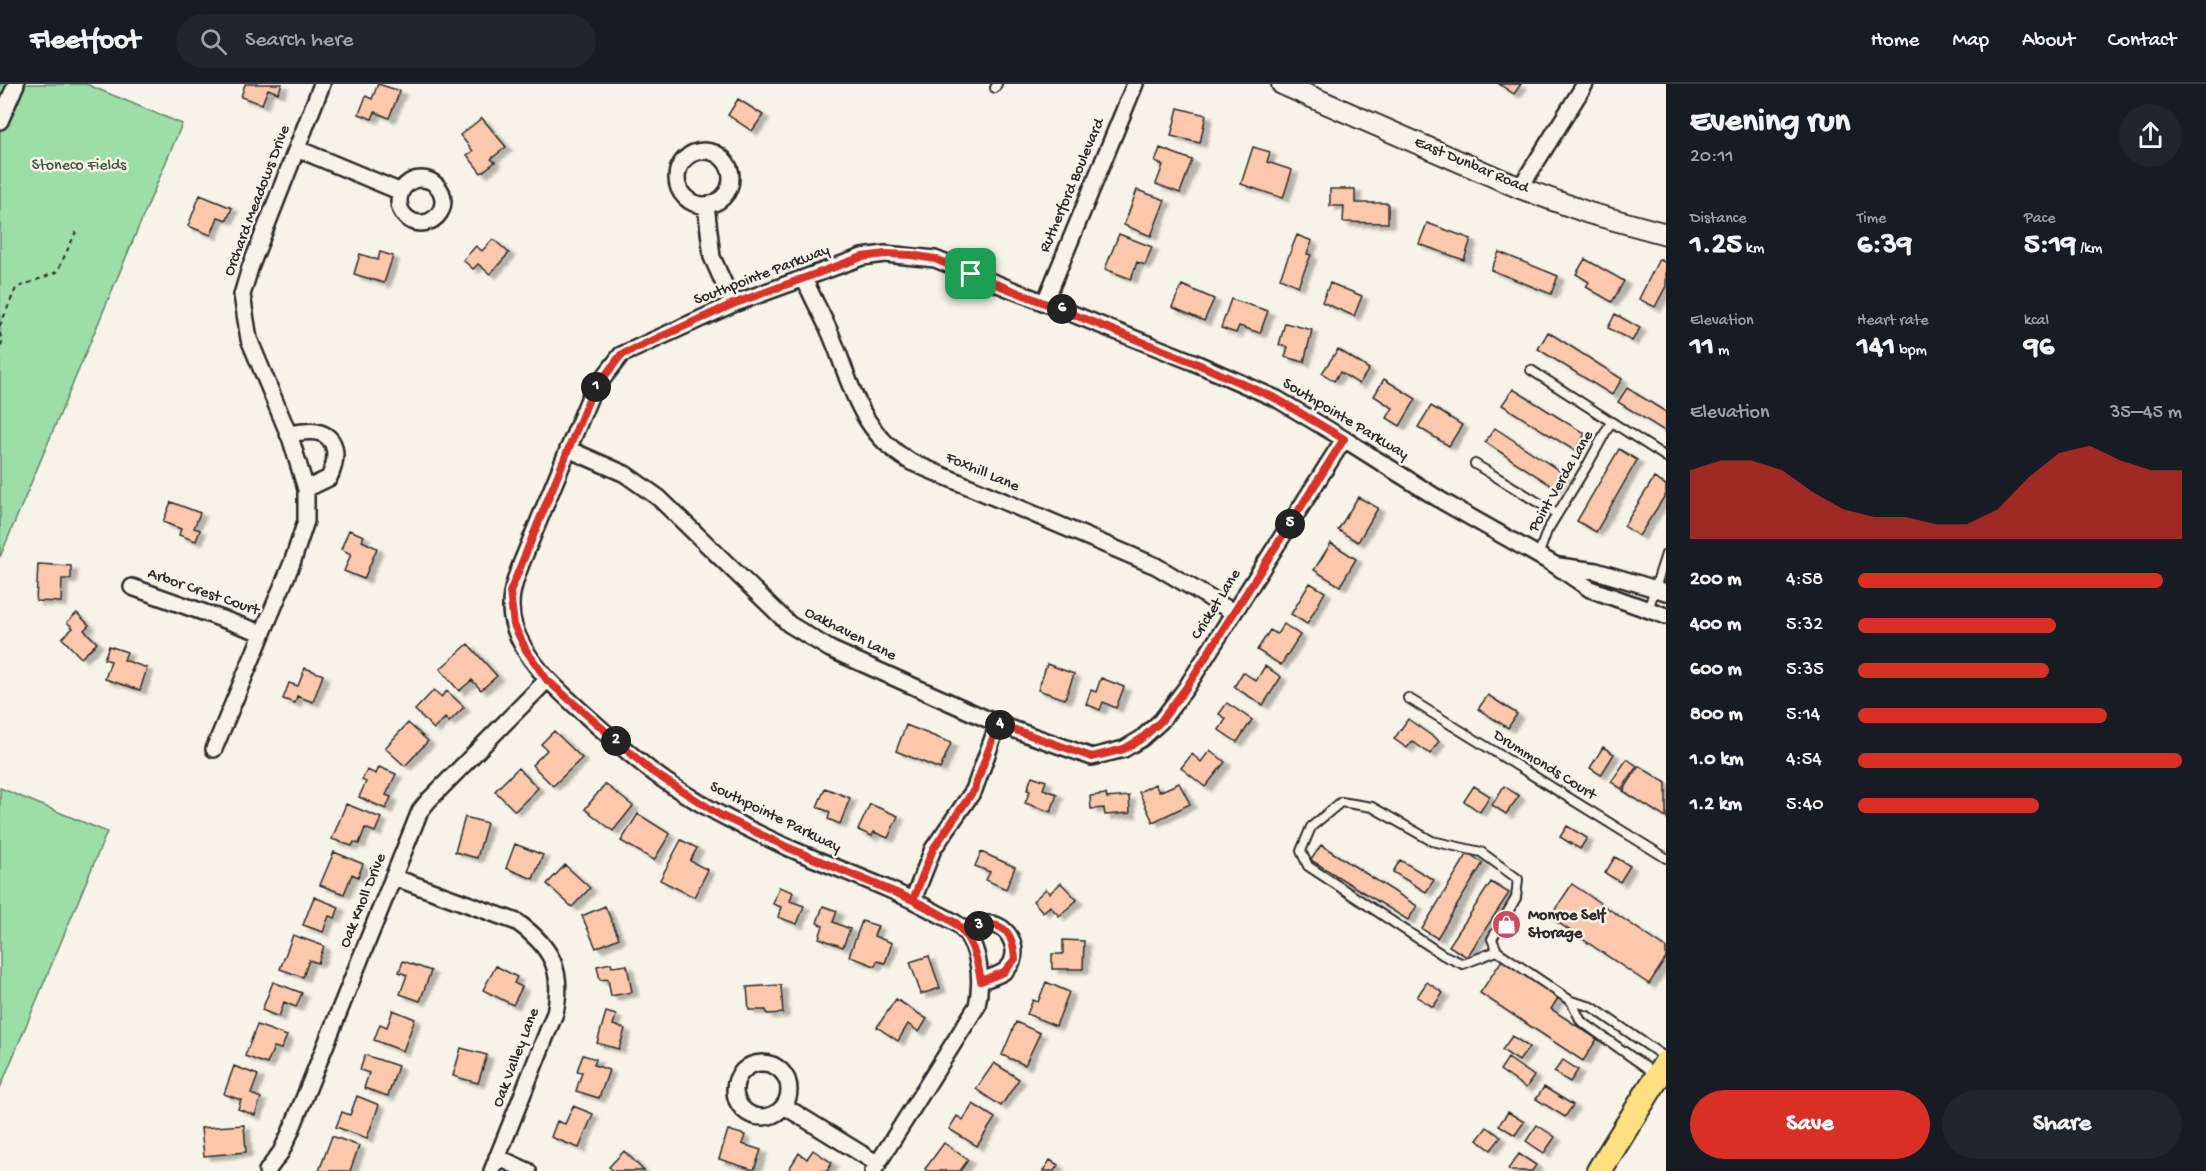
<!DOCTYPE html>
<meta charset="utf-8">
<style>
body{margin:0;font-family:"Gochi Hand",sans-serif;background:#20242c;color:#f1f3f6;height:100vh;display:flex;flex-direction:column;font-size:22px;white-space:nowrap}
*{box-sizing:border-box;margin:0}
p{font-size:20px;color:#9ea1a6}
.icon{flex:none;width:33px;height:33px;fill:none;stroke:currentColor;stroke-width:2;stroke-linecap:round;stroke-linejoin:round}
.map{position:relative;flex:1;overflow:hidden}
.sheet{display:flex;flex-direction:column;background:#171b24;width:540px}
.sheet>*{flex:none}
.pin{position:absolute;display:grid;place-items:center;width:51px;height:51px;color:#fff;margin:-26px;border-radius:12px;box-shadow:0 3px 9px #0006}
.km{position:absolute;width:30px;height:30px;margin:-15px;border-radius:50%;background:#222;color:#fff;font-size:16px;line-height:30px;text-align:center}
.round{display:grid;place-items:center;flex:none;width:63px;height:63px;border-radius:32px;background:#20242c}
.summary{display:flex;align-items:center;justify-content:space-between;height:102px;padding:0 24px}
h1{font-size:33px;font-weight:700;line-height:45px}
.figures{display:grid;grid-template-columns:repeat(3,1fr);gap:9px;height:102px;padding:6px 24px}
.figures div{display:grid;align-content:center}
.figures b{font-size:30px;font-weight:700}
.figures small{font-size:16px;font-weight:400}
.figures p{font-size:16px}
.chart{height:168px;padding:12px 24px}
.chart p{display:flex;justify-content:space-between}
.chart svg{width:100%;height:108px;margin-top:6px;fill:#d93025;opacity:.7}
.cta{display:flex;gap:12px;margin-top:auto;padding:12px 24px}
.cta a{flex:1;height:69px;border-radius:36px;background:#d93025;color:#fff;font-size:24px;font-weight:700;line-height:69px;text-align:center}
.cta a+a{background:#20242c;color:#f1f3f6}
ul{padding:0 24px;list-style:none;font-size:20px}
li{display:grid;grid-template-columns:96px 72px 1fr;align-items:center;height:45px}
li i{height:15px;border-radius:8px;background:#d93025}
header{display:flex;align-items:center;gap:36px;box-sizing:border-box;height:84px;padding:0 30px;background:#171b24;border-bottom:2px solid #363941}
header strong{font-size:28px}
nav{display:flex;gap:33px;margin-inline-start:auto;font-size:21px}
.search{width:420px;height:54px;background:#20242c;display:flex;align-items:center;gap:15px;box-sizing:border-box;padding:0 21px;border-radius:33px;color:#9ea1a6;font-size:22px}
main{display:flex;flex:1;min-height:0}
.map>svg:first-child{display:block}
.green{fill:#9cdda8;stroke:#64846a;stroke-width:1.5}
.building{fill:#fcc8ac;stroke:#2b2b2b;stroke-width:1.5;filter:url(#shadow)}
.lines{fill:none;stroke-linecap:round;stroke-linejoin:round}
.service-casing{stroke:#2b2b2b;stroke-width:12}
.minor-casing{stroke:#2b2b2b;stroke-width:20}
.tertiary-casing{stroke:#2b2b2b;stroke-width:24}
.primary-casing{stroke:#2b2b2b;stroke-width:28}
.path{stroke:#2b2b2b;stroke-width:2;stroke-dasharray:4.5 4.5;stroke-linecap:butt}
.service{stroke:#f7f3e8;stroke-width:8}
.minor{stroke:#f7f3e8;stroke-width:15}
.tertiary{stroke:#f7f3e8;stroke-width:20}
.primary{stroke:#fde080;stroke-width:24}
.route-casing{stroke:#fff;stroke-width:12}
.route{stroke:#d93025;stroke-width:8}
.labels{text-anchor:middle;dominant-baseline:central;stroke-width:5;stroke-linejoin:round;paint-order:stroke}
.park-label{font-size:16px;fill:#47584a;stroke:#f7f3e8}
.street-label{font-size:16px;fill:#2b2b2b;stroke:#f7f3e8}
.poi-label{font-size:16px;font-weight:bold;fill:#2b2b2b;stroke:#f7f3e8;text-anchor:start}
</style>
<header>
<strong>Fleetfoot</strong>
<div class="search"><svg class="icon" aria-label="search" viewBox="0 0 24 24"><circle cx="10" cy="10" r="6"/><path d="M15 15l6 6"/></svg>Search here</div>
<nav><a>Home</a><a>Map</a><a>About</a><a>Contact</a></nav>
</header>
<main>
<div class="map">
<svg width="1666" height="1087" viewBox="0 0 1666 1087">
<defs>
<filter id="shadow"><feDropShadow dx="6" dy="4" stdDeviation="1.5" flood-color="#0004"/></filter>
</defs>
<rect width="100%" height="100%" fill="#f7f3e8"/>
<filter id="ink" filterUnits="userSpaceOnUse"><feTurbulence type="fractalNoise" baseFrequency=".0167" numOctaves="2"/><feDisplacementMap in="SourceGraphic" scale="12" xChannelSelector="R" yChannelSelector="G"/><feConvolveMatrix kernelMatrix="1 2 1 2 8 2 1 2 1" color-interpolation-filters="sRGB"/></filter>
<g filter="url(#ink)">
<path class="green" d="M0,0H86L182,40L0,473Z
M0,704L107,748L0,1004Z"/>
<path class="building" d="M245,0H282L278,9L268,5L262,20L241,13Z
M378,0L400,7L389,34L375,28L372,35L359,30L366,12L372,15Z
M1499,0H1521L1514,10Z
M738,15L763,31L752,47L728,31Z
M1178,24L1206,31L1200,59L1171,52Z
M482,34L506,63L491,75L495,78L481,89L467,71L473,67L460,51Z
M1253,63L1270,68L1267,78L1292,86L1283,114L1241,100Z
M1160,64L1192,76L1180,109L1156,100L1163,81L1155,78Z
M1330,105H1355V119H1388V139L1343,138L1344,122H1330Z
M1137,106L1165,116L1151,152L1124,141Z
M200,111L232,124L227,136L218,133L211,151L188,142Z
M1427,139L1471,155L1464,176L1419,160Z
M1119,150L1152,163L1145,181L1137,178L1131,195L1105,185Z
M1297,151L1312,157L1307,170L1311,171L1298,202L1280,194Z
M493,155L509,169L490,190L478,180L473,185L463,176L476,162L482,167Z
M380,168L393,172L384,199L354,190L360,170L378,176Z
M1499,168L1558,192L1551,210L1491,186Z
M1585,175L1624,197L1612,218L1586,203L1589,198L1576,190Z
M1659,175L1666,179V202L1655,223L1639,215Z
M1330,199L1362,212L1354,232L1322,218Z
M1182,201L1214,215L1204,237L1172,223Z
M1231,215L1268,227L1260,249L1239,242L1236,249L1221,244Z
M1615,230L1640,244L1632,257L1608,244Z
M1285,239L1312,246L1304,278L1285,273L1288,263L1279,261Z
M1548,248L1622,295L1612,311L1538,265Z
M1338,265L1369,285L1359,300L1340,288L1334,297L1322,289Z
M1384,295L1416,315L1400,342L1387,334L1393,324L1374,312Z
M1627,304L1666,328V348L1618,318Z
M1513,305L1585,350L1575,367L1502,321Z
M1431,322L1462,341L1449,362L1418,343Z
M1495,344L1564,390L1555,404L1485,358Z
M1619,365L1637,376L1596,448L1577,437Z
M1654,394L1666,401V410L1639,452L1624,442Z
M1358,413L1378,424L1358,458L1338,446Z
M171,418L200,429L194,444L200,446L196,457L179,451L181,445L163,438Z
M349,446L364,452L362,457L377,464L364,495L344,487L351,470L341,465Z
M1331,459L1356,475L1340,502L1314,486Z
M38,480L71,482V495H62L61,518L36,517Z
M1310,499L1325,508L1307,540L1291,530Z
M77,529L89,541L84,546L97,559L81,574L62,554L73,544L67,538Z
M1284,540L1300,551L1281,581L1257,566L1270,546L1277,550Z
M468,560L497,592L481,606L472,596L459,607L440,585Z
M109,562L127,568L124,576L147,584L140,606L105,595L111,577L104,575Z
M1047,580L1074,590L1065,615L1038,606Z
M1265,582L1281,593L1263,621L1234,603L1243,588L1256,597Z
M305,584L323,591L313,618L297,612L295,619L283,615L289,599L298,602Z
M1101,594L1124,603L1116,624L1103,618L1100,626L1086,620L1091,606L1096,608Z
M434,606L441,613L447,607L464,623L449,638L445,634L434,645L415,626Z
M1488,611L1517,630L1508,644L1478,625Z
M1227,619L1252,636L1237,658L1219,646L1226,635L1219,630Z
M1408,635L1439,657L1430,670L1412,657L1407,664L1394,655Z
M408,639L428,657L405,682L385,664Z
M906,641L951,659L940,685L896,667Z
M554,647L582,674L553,702L532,681L547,666L541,660Z
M1603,663L1614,670L1601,691L1590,684Z
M1210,666L1225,678L1205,703L1181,684L1192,670L1201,678Z
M1627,675L1637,682L1622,705L1611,698Z
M1639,682L1666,699V734L1623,707Z
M379,683L396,690L386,711L391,713L386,725L359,713L366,698L362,696L367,686L376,690Z
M518,684L538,704L515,727L495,707Z
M1032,692L1046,697L1043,705L1057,710L1051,728L1025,719L1030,707L1027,706Z
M1179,699L1190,720L1153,738L1139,708L1155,700L1159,708Z
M605,700L633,722L613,747L585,725Z
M1474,702L1490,712L1480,728L1464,717Z
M1504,702L1519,712L1506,730L1492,721Z
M825,704L850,714L840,740L828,735L830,728L817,723Z
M1106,710L1107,714L1129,712L1130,729L1105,731L1104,724L1091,725L1090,712Z
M346,720L381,734L375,748L365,744L359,760L354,758L352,762L332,755Z
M870,720L898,732L888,754L874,748L872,752L858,746Z
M638,730L670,750L654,776L621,757Z
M465,733L487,739L477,774L455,768Z
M1567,742L1587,754L1580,765L1560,753Z
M681,756L697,764L690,777L708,786L694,813L660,796Z
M515,760L543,771L533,795L506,784Z
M1321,761L1417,822L1408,836L1311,776Z
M334,768L363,780L358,793L352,790L344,810L320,801Z
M981,768L1015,783L1006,805L986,796L990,788L975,782Z
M1468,769L1483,779L1437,854L1422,845Z
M1615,773L1630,782L1620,798L1605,789Z
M1400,776L1434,796L1426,808L1393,788Z
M565,781L590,804L572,823L547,800Z
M1491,798L1509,809L1467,873L1449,862Z
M1061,799L1077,816L1059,832L1050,822L1043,828L1033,817L1046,805L1050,809Z
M1572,800L1666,864V874L1649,900L1550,833Z
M779,803L793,808L790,817L804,822L797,840L778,833L781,823L773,820Z
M314,813L339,823L335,834L329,832L323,848L303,841Z
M605,822L619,854L596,864L582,832Z
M823,822L837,827L833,838L850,845L843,863L819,854L823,842L817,839Z
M862,837L878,842L874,852L892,859L885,879L877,877L875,882L849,872Z
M293,851L324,862L318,879L309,876L303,893L280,885Z
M1063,856L1084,857L1083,885H1052V870H1063Z
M929,872L940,904L921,910L910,878Z
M1502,876L1558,914L1551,925L1597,955L1583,977L1480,909Z
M403,877L431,887L420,917L400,910L407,891L399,888Z
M611,879L612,883L627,881L632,908L611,912L608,895L600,896L597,882Z
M496,882L517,893L514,899L522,903L513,921L483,906Z
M273,898L302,909L296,923L284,918L279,933L262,926Z
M1046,898L1069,908L1056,942L1027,930L1033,916L1038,918Z
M1427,898L1443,909L1433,923L1417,913Z
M781,901L783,929L767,930L766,926H749L747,903Z
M896,915L927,935L919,948L908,940L898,957L877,943Z
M393,926L415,935L403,967L374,956L380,940L387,943Z
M606,928L616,931L613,941L625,945L619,965L597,959Z
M1016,938L1040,949L1025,981L1002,971Z
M257,941L287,952L281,965L274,963L267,980L245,972Z
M1512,952L1529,963L1519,977L1502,966Z
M461,964L487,971L478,999L453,992Z
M365,971L398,982L388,1012L364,1004L369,989L360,986Z
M583,971L596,975L594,981L609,986L599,1014L576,1007L582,988L577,987Z
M1508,974L1534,992L1526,1004L1500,986Z
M1563,976L1578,986L1570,998L1554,988Z
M994,979L1019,995L1001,1022L976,1005Z
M234,982L258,991L251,1010L261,1014L255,1031L238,1025L241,1016L224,1010Z
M1544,1003L1573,1021L1565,1033L1536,1015Z
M357,1012L379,1021L367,1054L336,1043L342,1028L350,1031Z
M973,1020L995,1034L977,1062L949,1045L957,1032L963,1036Z
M573,1022L593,1030L579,1064L551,1053L557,1037L565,1040Z
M1508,1028L1524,1038L1515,1051L1499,1041Z
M244,1041L246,1068L204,1072L201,1044Z
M1537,1041L1555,1053L1544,1069L1526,1057Z
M1487,1043L1501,1053L1491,1066L1477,1056Z
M728,1046L745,1051L742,1060L761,1066L754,1086L719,1075Z
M332,1052L359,1062L350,1087H319Z
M944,1059L968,1076L960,1087H927L925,1085Z
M813,1066L832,1079L827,1087H793L789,1085L799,1069L807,1075Z
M624,1067L644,1087H613L609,1083Z
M1519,1070L1536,1081L1532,1087H1511L1508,1085Z
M1050,1076L1058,1081L1054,1087H1043Z"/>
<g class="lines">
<defs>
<path id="service" d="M995,4L997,0
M1531,286L1666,373
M1475,380L1557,430
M1538,472L1547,447L1588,380L1611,338
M1648,526L1666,470
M1408,614L1666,774
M1497,867L1463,880L1443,871L1308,782L1301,767L1311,743L1341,718L1372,723L1432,757L1481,768L1518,795L1516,814L1492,855L1497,867L1571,917L1592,923L1666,974
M1571,917L1581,937L1657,991"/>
<path id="minor" d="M0,37L16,0
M298,65L401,108
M677 94a27 27 0 1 1 54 0a27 27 0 1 1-54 0Z
M399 117a22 22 0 1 1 44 0a22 22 0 1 1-44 0Z
M1520,104L1585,0
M706,121L712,173L733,220
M804,194C811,211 820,227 828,244C852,297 856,346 911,378L1156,482L1233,528
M1045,218L1135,0
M288,350C297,349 308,346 317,348C340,353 337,377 329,394L306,405
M568,365L625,390L659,414L789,540L830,565L998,640L1092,673L1124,665L1141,655L1161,637L1186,604L1344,355
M1559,482L1596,487L1666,508
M132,503L262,549
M214,665L292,479L306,437V405L291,356L249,255L242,211L250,184L322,0
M393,793L517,838C552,863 564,887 555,929L492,1087
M913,816L933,765L974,706L998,640
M963,846C972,844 982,839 991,840C1012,843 1022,871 1006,886C1000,891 989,894 981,897
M735 1006a27 27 0 1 1 54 0a27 27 0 1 1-54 0Z
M784,1022L878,1080
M497,1073L528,1087
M267,1087L281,1068L290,1049L420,727L428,717L547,596
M873,1087L977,922C982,898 981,864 962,844C955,837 944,833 935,828C888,802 837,785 789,764C741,742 692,718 650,686C626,667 603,647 581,627C555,603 525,577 514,542C507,520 513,501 521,480L591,310L621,271L733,220L862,173L885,170L935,175L1193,278L1277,315L1344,355L1442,417L1555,481L1590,505L1666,532"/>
<path id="tertiary" d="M1282,0L1520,104L1589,129L1666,150"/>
<path id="primary" d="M1599,1087L1666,979"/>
</defs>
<use href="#service" class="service-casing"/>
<use href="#minor" class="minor-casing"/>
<use href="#tertiary" class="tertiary-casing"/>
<use href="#primary" class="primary-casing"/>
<path class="path" d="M0,242L16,204L57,188L76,148
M0,249L2,258L0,269"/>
<use href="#service" class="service"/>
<use href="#minor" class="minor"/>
<use href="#tertiary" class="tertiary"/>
<use href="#primary" class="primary"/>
</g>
</g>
<g class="lines" filter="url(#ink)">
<defs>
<path id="route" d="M971,190L935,175L911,171L885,170L862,173L733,220L621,271L591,310L510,508L514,541L526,566L547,596L651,687L720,731L789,764L913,816L956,839L963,846C995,837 1012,837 1015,875L1004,888L981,897C972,843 958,839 913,816L933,765L974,706L998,640L1092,673L1124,665L1141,655L1161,637L1186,604L1344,355L1277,315L1193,278L971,190"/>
</defs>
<use href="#route" class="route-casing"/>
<use href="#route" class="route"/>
</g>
<defs>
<symbol id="shop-disc" viewBox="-11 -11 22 22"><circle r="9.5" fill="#d1495b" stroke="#f7f3e8"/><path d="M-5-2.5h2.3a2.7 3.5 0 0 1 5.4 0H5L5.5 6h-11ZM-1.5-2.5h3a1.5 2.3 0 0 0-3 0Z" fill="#fff"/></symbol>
</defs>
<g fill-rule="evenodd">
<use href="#shop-disc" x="1490" y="824" width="33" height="33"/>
</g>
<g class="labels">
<g class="park-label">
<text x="79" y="82">Stoneco Fields</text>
</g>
<g class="street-label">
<text transform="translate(1471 82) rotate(23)">East Dunbar Road</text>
<text transform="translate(1073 102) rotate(-67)">Rutherford Boulevard</text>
<text transform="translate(258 117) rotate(-69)">Orchard Meadows Drive</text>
<text transform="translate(762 192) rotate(-21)">Southpointe Parkway</text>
<text transform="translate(1345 336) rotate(31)">Southpointe Parkway</text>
<text transform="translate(982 389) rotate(23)">Foxhill Lane</text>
<text transform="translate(1562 398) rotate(-60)">Point Verda Lane</text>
<text transform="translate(203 509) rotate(19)">Arbor Crest Court</text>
<text transform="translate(1217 521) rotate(-58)">Cricket Lane</text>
<text transform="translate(850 551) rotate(27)">Oakhaven Lane</text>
<text transform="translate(1544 682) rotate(32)">Drummonds Court</text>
<text transform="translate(775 734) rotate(26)">Southpointe Parkway</text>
<text transform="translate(364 817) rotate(-68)">Oak Knoll Drive</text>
<text transform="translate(517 974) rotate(-69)">Oak Valley Lane</text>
</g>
<g class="poi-label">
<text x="1528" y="832">Monroe Self<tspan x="1528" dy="18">Storage</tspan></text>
</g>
</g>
</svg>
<div class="pin" style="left:971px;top:190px;background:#1e9e55"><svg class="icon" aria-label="arrive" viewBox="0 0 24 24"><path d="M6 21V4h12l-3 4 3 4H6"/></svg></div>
<b class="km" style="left:596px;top:303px">1</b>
<b class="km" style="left:616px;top:657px">2</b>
<b class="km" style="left:979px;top:842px">3</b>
<b class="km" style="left:1000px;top:641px">4</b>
<b class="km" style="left:1290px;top:440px">5</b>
<b class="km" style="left:1062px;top:225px">6</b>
</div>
<section class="sheet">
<div class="summary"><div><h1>Evening run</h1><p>20:11</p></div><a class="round"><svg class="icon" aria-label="share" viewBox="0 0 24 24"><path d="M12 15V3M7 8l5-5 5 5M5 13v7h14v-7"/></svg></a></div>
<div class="figures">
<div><p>Distance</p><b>1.25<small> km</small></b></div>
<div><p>Time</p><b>6:39</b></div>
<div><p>Pace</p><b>5:19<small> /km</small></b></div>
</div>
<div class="figures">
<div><p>Elevation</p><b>11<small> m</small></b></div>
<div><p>Heart rate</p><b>141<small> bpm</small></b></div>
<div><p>kcal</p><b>96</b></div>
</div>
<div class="chart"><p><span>Elevation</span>35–45 m</p>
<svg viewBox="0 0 160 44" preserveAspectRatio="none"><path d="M0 44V16L10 12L20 12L30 16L40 25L50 32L60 35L70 35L80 38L90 38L100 32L110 19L120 9L130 6L140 12L150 16L160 16V44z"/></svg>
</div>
<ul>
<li><b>200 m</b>4:58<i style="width:94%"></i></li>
<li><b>400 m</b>5:32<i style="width:61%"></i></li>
<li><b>600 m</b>5:35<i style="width:59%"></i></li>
<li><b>800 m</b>5:14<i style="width:77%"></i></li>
<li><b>1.0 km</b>4:54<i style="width:100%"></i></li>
<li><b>1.2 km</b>5:40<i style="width:56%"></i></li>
</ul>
<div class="cta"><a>Save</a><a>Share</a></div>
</section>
</main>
